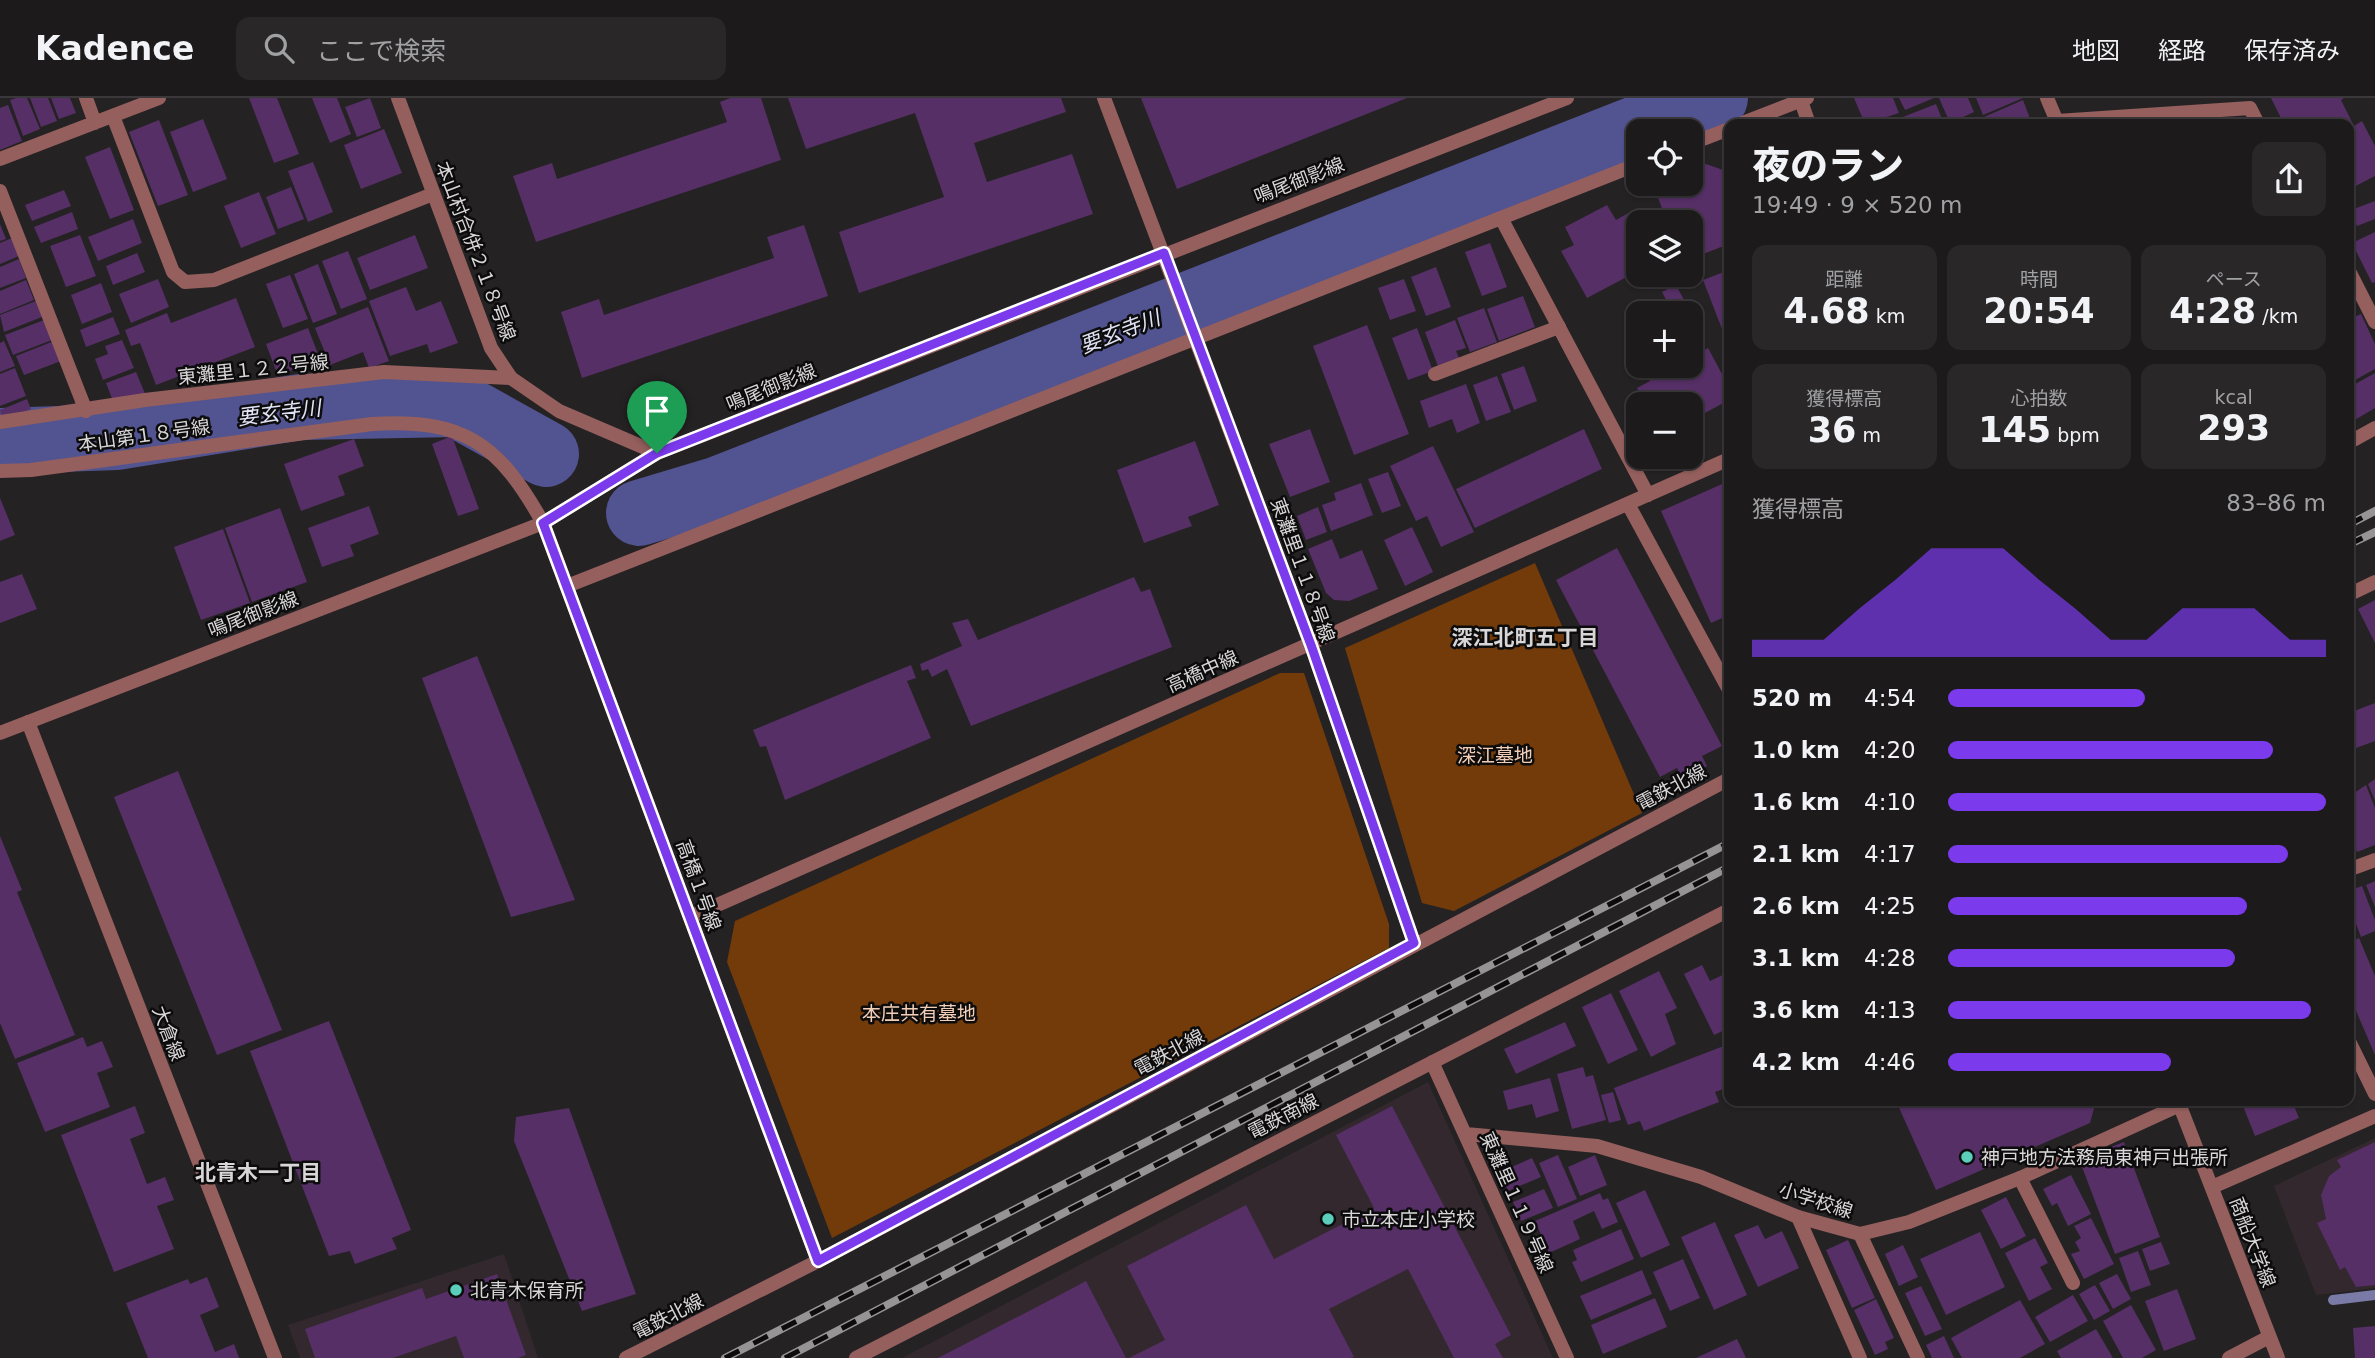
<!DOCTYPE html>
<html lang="ja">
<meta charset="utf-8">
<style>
body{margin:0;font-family:"DejaVu Sans","Noto Sans JP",sans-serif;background:#292728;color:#f1f3f6;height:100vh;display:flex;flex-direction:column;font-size:26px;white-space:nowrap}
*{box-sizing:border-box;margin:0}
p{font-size:23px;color:#a0a1a3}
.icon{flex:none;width:38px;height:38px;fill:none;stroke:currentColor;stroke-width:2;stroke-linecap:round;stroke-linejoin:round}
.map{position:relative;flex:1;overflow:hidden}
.details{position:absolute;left:1724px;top:21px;width:630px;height:987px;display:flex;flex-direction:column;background:#1c1a1b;border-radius:14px;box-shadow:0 2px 5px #0004,0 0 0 2px #3a383a}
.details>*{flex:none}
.fabs{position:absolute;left:1626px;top:21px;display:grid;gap:14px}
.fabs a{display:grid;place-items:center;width:77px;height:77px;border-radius:14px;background:#1c1a1b;box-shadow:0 2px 5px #0004,0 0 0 2px #3a383a;font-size:35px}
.pin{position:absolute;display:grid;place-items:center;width:60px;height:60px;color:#fff;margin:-72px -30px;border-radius:50% 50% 50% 0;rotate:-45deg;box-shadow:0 0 7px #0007}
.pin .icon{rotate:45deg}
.round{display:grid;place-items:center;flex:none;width:74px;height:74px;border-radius:14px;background:#292728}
.head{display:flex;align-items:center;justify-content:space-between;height:119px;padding:0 28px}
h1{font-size:38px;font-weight:800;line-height:52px}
.figures{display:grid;grid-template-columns:repeat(3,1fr);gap:10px;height:119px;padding:7px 28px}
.figures div{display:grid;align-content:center;border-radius:14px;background:#292728;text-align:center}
.figures b{font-size:35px;font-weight:800}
.figures small{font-size:19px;font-weight:400}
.figures p{font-size:19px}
.chart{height:196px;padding:14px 28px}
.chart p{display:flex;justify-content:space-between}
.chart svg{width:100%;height:126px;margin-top:7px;fill:#7c3aed;opacity:.7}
ul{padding:0 28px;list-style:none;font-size:23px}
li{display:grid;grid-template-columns:112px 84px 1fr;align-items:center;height:52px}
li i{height:18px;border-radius:9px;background:#7c3aed}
header{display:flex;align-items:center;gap:42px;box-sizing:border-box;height:98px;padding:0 35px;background:#1c1a1b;border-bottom:2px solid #3a383a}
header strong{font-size:33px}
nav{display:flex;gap:38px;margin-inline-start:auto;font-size:24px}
.search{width:490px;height:63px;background:#292728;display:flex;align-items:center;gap:18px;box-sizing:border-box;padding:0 24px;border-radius:14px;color:#a0a1a3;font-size:26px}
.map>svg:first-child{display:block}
.built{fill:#32282d}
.green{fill:#733b0a}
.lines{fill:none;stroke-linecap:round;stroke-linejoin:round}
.stream{stroke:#7a7aa6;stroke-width:10}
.river{stroke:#525391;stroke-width:66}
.building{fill:#552f65}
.service{stroke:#955f5d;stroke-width:14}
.minor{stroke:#955f5d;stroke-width:14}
.tertiary{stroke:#955f5d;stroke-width:14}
.rail-casing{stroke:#969495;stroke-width:8}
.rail{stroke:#0d0c0d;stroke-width:5;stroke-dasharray:16;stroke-linecap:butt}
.route-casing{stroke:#fff;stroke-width:14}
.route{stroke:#7c3aed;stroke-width:9}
.poi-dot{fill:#5bcebb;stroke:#0d0c0d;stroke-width:2.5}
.labels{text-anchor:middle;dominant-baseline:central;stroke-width:5;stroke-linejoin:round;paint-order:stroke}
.street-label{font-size:19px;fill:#d8d6d7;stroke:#0d0c0d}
.park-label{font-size:19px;fill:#f2ceb7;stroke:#0d0c0d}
.poi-label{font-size:19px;fill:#d8d6d7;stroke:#0d0c0d;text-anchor:start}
.water-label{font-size:21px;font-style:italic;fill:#e0e2f5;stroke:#0d0c0d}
.neighbourhood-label{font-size:21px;font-weight:bold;fill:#d8d6d7;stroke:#0d0c0d}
</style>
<header>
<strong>Kadence</strong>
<div class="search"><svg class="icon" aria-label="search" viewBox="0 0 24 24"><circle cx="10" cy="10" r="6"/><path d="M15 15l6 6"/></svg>ここで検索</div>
<nav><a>地図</a><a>経路</a><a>保存済み</a></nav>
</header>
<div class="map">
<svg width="2375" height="1260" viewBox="0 0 2375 1260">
<rect width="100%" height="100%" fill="#252224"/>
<path class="built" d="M1428,984L1553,1260H902Z
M2375,1040V1190L2316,1197L2274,1088Z
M504,1156L538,1260H300L288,1227Z"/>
<path class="green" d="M1535,465L1642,715L1454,813L1422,805L1345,550Z
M1280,575H1304L1389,826V850L832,1140L727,864L735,823Z"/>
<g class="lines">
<path class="stream" d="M2333,1202L2375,1197"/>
<path class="river" d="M0,343L117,339L300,309L456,306L546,356
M639,415L719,391L1715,0"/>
</g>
<path class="building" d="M16,0H27L40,31L23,38L10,2Z
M30,0H48L57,23L41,29Z
M51,0H70L76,15L59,21Z
M249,0H277L299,56L274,65Z
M312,0H337L351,36L330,45Z
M370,0L381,30L357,39L345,9Z
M730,0H761L781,62L536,144L513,78L552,65L557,81L727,24L720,4Z
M788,0H1061L1066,14L974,45L987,84L1072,56L1093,116L859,195L839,134L944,99L915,15L806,51Z
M1141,0H1407L1177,91Z
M1854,0H1893L1899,15L1865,26Z
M1899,0H1934L1905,12Z
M1939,0H1968L1974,14L1950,25Z
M1976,0H2023L1983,17Z
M2271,0H2344L2341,2L2354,28L2362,23L2375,48V78L2348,92V26H2284Z
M2023,2L2032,26H1987L1984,19Z
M1936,6L1944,26H1885Z
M8,7L22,43L0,52V10Z
M203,21L227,81L193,94L170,34Z
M159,22L188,97L158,108L129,34Z
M384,31L402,75L361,91L344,47Z
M110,49L134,112L110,121L85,59Z
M313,64L333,114L308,124L288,73Z
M1706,66L1729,74V146L1690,161V124H1667L1653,86H1690V68Z
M291,89L304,121L278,131L266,99Z
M64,92L71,108L32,123L25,107Z
M259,94L276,136L241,150L224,108Z
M2375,103V121L2357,128L2351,112Z
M1607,107L1616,122L1632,113L1638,123V173L1587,200L1561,153L1574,147L1565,129Z
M72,114L78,131L41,145L34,129Z
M133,121L142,145L98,163L88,139Z
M0,126L6,141L0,143Z
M804,127L828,198L582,280L561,214L599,201L604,217L774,160L767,139Z
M2375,134V184L2372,185L2352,145Z
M80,137L96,178L66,189L50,148Z
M415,137L428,170L370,192L357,160Z
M12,140L19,158L0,166V145Z
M1490,145L1507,189L1482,198L1465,154Z
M348,153L367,201L341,211L322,163Z
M137,155L145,174L113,187L106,168Z
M19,161L26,180L0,190V169Z
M318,166L337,216L313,225L294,176Z
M1436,169L1451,209L1426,218L1411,179Z
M1729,172V249L1703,182Z
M290,177L308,221L283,230L266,186Z
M158,181L169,209L131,225L119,196Z
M1404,181L1416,213L1390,222L1378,190Z
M26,182L34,202L0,216V193Z
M101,185L112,214L82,226L71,197Z
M1676,187L1691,215H1673L1662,194Z
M406,189L416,213L441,203L458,245L430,255L427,246L390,258L369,203Z
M1523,198L1535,229L1499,243L1487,211Z
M236,200L255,249L156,287L140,245L131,248L125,232L167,215L171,225Z
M36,203L42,219L4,234L0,217Z
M368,209L389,263L369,270L363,254L330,267L315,230Z
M1484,210L1497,244L1470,254L1457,220Z
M2361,216L2375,246V271L2355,282L2348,275V222Z
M113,219L120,236L86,249L80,232Z
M44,222L52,242L13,257L5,237Z
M1455,222L1466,250L1456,253L1460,262L1439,271L1425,234Z
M1367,227L1409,336L1354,357L1313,248Z
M308,230L320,261L278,278L266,246Z
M1417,230L1433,273L1408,282L1392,240Z
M122,242L134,270L103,282L95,261L108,256L105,248Z
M4,243L15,268L0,274V245Z
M54,243L61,263L24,277L16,258Z
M1708,250L1729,289V302L1690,323V306H1646L1637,290L1650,283L1641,268H1690V260Z
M1524,268L1537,303L1514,312L1501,276Z
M15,270L26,298L0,308V276Z
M136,274L146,298L113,303L106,285Z
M2375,275V310L2348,326V290Z
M1497,278L1511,314L1486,323L1473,287Z
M1466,286L1480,325L1457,335L1452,321L1429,330L1420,303Z
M27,301L31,311L2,322L0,312Z
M1310,331L1330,384L1290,399L1269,346Z
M1584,331L1602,371L1475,430L1456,391Z
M452,338L479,411L458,418L432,346Z
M354,341L364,368L338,378L345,397L301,413L284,366Z
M1195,343L1219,407L1188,419L1192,428L1144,445L1117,372Z
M1433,348L1474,434L1441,449L1427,418L1416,423L1390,368Z
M1388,374L1401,408L1382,415L1368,381Z
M1729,383V517L1711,525L1661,413Z
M1361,385L1373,417L1331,433L1322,407L1336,402L1334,395Z
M0,400L15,437L0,443Z
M369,408L379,436L350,447L354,458L322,469L308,430Z
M1318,409L1327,434L1306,442L1297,418Z
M280,410L307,484L252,504L225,430Z
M1412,429L1433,474L1405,488L1384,442Z
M223,431L250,505L201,522L174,449Z
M1332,441L1340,461L1362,452L1378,491L1349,503L1334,502L1326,495L1308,451Z
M1617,450L1722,648L1702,658L1707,668L1682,681L1677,670L1660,679L1556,482Z
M22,476L37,511L0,525V484Z
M1134,479L1141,494L1150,491L1172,549L971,628L947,571L932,579L928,571L922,573L920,566L962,548L952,525L968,521L978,542Z
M2375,502V545L2358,511Z
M477,558L575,802L511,819L422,580Z
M911,567L916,580L907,583L931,640L785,702L766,648L760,649L753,632Z
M2375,605V643L2348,653V623L2352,622L2349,615Z
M178,673L282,932L217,957L114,699Z
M2375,681V703L2368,686Z
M2366,687L2375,710V747L2357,754L2348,731V699Z
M2348,737L2356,755L2348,758Z
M0,738L22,792L17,794L75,937L15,961L0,925Z
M2375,783V809L2366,787Z
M2362,788L2375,822V833L2361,839L2348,805V793Z
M2359,840L2375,878V957L2348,894V845Z
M1702,867L1710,883L1729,874V930L1714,937L1684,876Z
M1659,873L1677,910L1665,916L1676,946L1651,959L1619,893Z
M1611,895L1638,952L1608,966L1582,909Z
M329,923L411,1132L392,1140L397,1151L355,1166L350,1153L329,1158L250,953Z
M1565,924L1576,948L1516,976L1504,951Z
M83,939L87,949L102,943L113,969L97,975L110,1009L45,1034L17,965Z
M1729,946V989L1715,994L1719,1004L1644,1033L1640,1023L1628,1027L1614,990Z
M1583,969L1586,979L1593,977L1606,1022L1572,1031L1557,976Z
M1550,980L1559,1013L1536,1020L1532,1006L1508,1012L1503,993Z
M1613,994L1621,1022L1609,1025L1601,997Z
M1896,1003H2096L2090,1025L1936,1092Z
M2241,1003H2292L2299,1020L2255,1038Z
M135,1008L145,1035L130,1041L147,1086L165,1079L174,1102L157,1108L174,1151L114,1174L61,1037Z
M1392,1008L1511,1237L1495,1246L1503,1260H1454L1408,1171L1329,1211L1354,1259L1351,1260H1129L1165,1242L1127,1168L1246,1107L1274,1161L1374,1110L1336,1037Z
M569,1010L636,1196L582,1213L514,1043L516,1019Z
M2124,1044L2160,1139L2115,1156L2079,1061Z
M2375,1044V1187L2356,1189L2345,1169L2340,1172L2317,1125L2326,1121L2321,1097L2329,1078L2341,1069L2337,1062Z
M1558,1057L1577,1101L1558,1109L1539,1065Z
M1595,1057L1607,1087L1580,1098L1568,1069Z
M1532,1060L1541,1079L1508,1093L1500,1074Z
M2071,1077L2091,1116L2068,1128L2057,1105L2052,1108L2043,1091Z
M1544,1091L1553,1110L1521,1123L1513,1104Z
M1645,1092L1670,1147L1641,1160L1616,1105Z
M1600,1095L1603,1102L1608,1100L1618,1124L1602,1131L1594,1113L1573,1123L1580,1141L1549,1155L1535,1123Z
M2006,1099L2026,1138L2001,1151L1981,1112Z
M2091,1120L2114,1166L2084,1181L2071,1156L2080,1153L2075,1144L2081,1140L2074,1128Z
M1715,1124L1747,1197L1714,1212L1681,1139Z
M1758,1127L1765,1141L1782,1133L1799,1170L1758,1189L1734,1137Z
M1621,1131L1634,1161L1581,1184L1572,1164L1577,1162L1573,1152Z
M1980,1134L2005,1189L1946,1217L1920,1161Z
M2035,1140L2048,1165L2040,1169L2052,1191L2029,1203L2005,1155Z
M1848,1142L1875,1200L1852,1210L1826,1152Z
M2161,1144L2170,1166L2150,1173L2142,1151Z
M1903,1147L1918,1179L1899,1188L1885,1156Z
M2138,1153L2151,1187L2131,1194L2119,1160Z
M1683,1161L1700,1200L1670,1213L1653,1174Z
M1642,1172L1652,1196L1591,1222L1580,1198Z
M497,1176L526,1257L518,1260H464L456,1238L393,1260H315L305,1231L422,1190L426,1201Z
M2117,1176L2131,1201L2113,1211L2099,1185Z
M207,1179L219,1209L200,1217L215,1254L234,1246L239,1260H148L126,1205L188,1181L190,1186Z
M1086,1183L1126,1260H938L1052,1201Z
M2095,1187L2110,1213L2094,1222L2079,1196Z
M1921,1188L1942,1231L1925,1238L1905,1195Z
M2177,1191L2196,1241L2164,1253L2145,1203Z
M2073,1197L2088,1223L2050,1244L2035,1219Z
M1655,1200L1667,1229L1603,1256L1591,1227Z
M1876,1201L1894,1240L1885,1244L1888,1251L1875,1257L1854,1212Z
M2020,1202L2045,1246L2020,1260H1962L1951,1240Z
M2131,1207L2156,1252L2142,1260H2123L2103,1223Z
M2375,1228V1260H2355L2353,1230Z
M2096,1231L2113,1260H2061L2057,1253Z
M1944,1238L1954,1260H1932L1926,1247Z
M1737,1241L1746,1260H1696Z"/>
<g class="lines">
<path class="service" d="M113,18L173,174L185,184L214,182L433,96
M2057,23L2250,10L2258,26
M1435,276L1559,229
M0,324L145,302L384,274L511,280
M2348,772L2375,762
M2020,1080L2073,1185
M1798,1119L1860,1260
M1860,1136L1918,1260
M626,1260L818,1163"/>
<path class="minor" d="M86,0L95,25
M1104,0L1311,547L1414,845
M2047,0L2058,26
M1740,26L1807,0
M1690,46L1729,31
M0,61L159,0
M0,93L86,313
M1501,120L1648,397
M2348,171L2375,224
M2348,345L2375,330
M0,373L31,372L372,326C464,320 499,346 543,425L818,1163L1729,681
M1628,406L1729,592
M567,488L1638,66
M2348,497L2375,484
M28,624L275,1260
M690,819L1729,361
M2348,941L2375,996
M1432,964L1567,1260
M1466,1036L1597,1048L1701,1079L1798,1119L1860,1136L1909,1124L2020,1080L2180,1007
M2212,1089L2375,1018
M856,1260L1729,812
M2229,1260L2269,1239"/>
<path class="tertiary" d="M398,0L491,250L511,280L559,313L657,355
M1800,0L1809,26
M0,635L543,425L657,355L1567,0
M2178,1003L2278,1260"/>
<defs>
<path id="rail" d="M2348,427L2375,413
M2348,447L2375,434
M725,1260L1729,745
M785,1260L1729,769"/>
</defs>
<use href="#rail" class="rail-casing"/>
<use href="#rail" class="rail"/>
</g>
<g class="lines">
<defs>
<path id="route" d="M1164,155L1311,547L1414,845L818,1163L543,425L657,355Z"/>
</defs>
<use href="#route" class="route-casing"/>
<use href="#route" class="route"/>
</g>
<g class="poi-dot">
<circle cx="1967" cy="1059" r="7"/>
<circle cx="1328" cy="1121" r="7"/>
<circle cx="456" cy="1192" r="7"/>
</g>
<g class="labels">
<g class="street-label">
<text transform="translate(1299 82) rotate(-21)">鳴尾御影線</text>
<text transform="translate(476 153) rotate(69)">本山村合併２１８号線</text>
<text transform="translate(253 271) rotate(-6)">東灘里１２２号線</text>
<text transform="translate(771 289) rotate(-22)">鳴尾御影線</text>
<text transform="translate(144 337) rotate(-8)">本山第１８号線</text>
<text transform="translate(1303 472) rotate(70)">東灘里１１８号線</text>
<text transform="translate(253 516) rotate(-21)">鳴尾御影線</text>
<text transform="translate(1202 573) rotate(-24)">高橋中線</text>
<text transform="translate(1671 689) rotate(-28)">電鉄北線</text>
<text transform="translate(699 787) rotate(70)">高橋１号線</text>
<text transform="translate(169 935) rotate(69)">大倉線</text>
<text transform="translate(1169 954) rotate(-28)">電鉄北線</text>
<text transform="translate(1283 1018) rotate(-27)">電鉄南線</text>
<text transform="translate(1816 1102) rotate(18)">小学校線</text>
<text transform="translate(1517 1104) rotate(66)">東灘里１１９号線</text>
<text transform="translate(2253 1144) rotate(69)">商船大学線</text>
<text transform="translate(668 1218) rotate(-27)">電鉄北線</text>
</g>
<g class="park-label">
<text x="1495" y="657">深江墓地</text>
<text x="919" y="915">本庄共有墓地</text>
</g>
<g class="poi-label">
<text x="1981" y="1059">神戸地方法務局東神戸出張所</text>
<text x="1342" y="1121">市立本庄小学校</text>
<text x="470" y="1192">北青木保育所</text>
</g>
<g class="water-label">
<text transform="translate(1120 234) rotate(-21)">要玄寺川</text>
<text transform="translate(279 315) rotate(-7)">要玄寺川</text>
</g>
<g class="neighbourhood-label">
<text x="1525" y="540">深江北町五丁目</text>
<text x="258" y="1075">北青木一丁目</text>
</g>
</g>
</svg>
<div class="fabs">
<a><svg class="icon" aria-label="locate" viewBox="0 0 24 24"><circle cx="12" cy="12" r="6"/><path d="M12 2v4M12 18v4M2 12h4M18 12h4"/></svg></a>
<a><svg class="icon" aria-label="layers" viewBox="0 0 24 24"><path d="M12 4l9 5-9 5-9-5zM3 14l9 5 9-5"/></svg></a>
<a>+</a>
<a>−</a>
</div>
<div class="pin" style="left:657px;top:355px;background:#1e9e55"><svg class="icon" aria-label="arrive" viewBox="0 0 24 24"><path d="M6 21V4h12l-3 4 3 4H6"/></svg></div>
<section class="details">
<div class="head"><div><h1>夜のラン</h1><p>19:49 · 9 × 520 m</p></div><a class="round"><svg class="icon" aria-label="share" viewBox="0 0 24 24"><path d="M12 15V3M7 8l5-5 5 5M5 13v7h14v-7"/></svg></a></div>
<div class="figures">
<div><p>距離</p><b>4.68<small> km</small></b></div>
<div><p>時間</p><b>20:54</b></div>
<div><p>ペース</p><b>4:28<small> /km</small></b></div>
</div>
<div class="figures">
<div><p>獲得標高</p><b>36<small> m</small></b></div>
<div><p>心拍数</p><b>145<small> bpm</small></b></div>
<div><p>kcal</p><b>293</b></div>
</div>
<div class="chart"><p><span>獲得標高</span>83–86 m</p>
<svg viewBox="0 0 160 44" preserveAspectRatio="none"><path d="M0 44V38L10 38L20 38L30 27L40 17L50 6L60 6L70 6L80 17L90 27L100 38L110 38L120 27L130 27L140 27L150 38L160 38V44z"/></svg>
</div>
<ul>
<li><b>520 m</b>4:54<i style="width:52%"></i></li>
<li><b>1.0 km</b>4:20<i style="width:86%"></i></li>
<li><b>1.6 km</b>4:10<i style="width:100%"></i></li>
<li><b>2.1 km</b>4:17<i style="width:90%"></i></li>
<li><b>2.6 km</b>4:25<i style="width:79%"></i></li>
<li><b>3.1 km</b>4:28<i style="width:76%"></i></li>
<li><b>3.6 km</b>4:13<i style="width:96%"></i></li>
<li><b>4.2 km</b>4:46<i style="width:59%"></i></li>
</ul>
</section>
</div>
